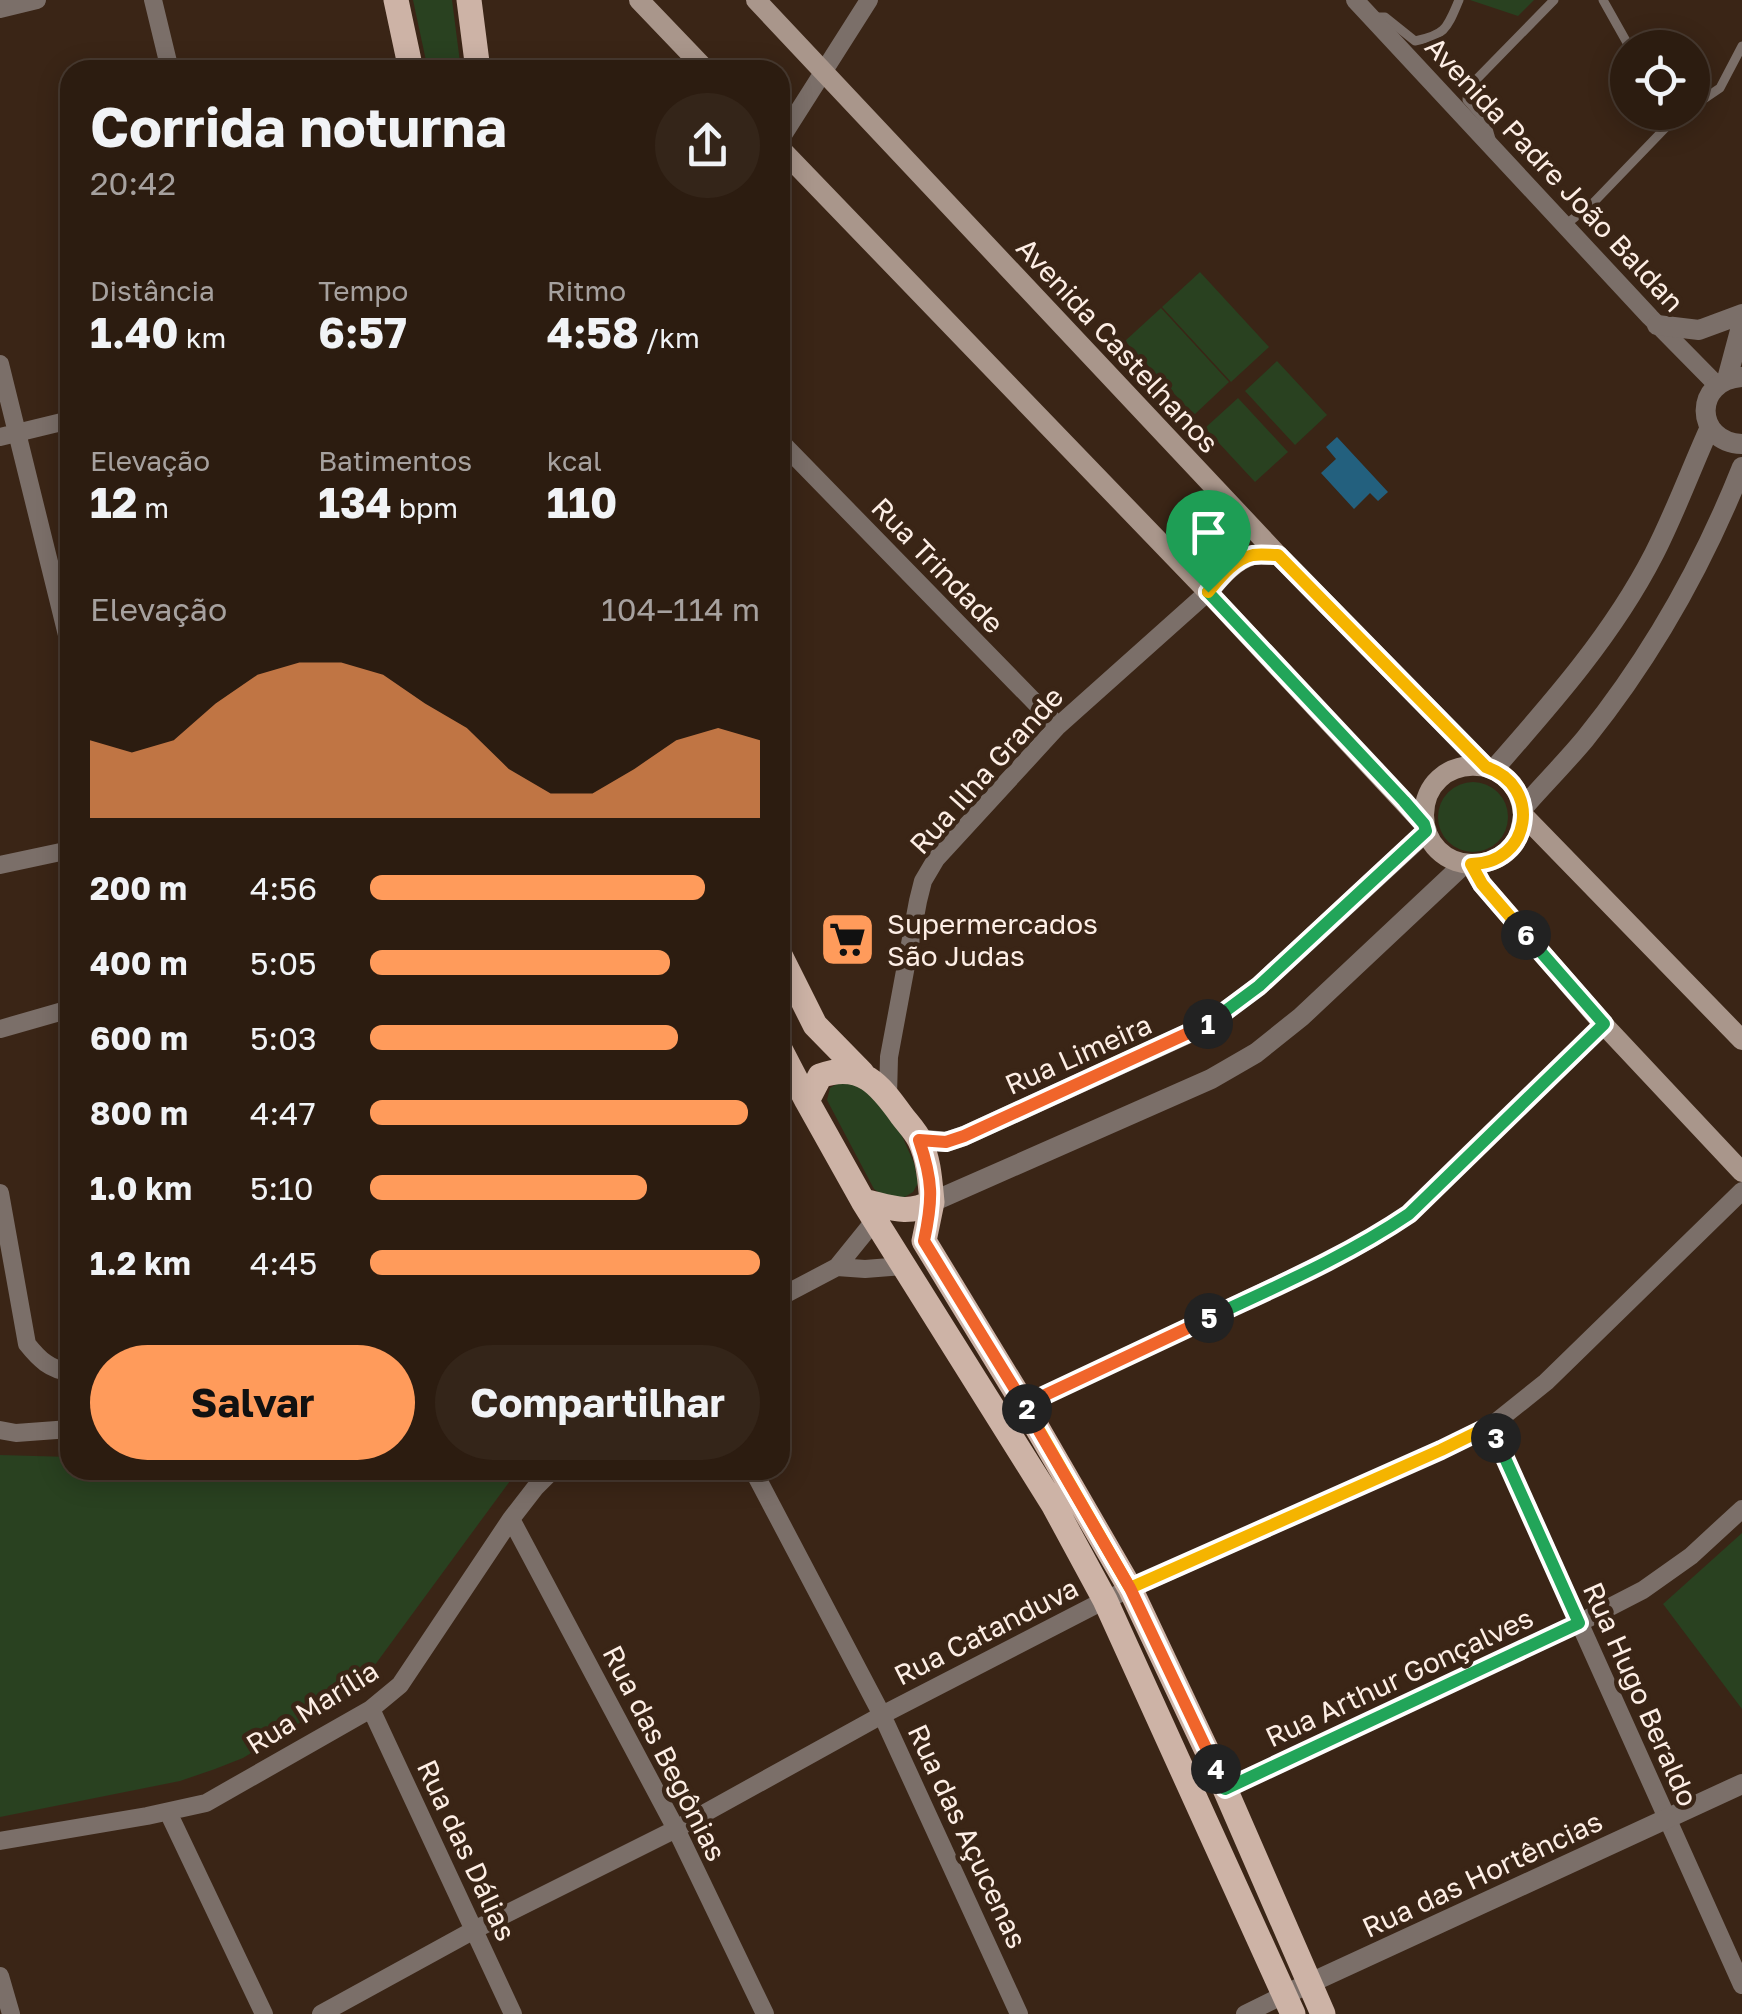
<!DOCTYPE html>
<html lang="pt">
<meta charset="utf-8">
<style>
body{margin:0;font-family:"Golos Text",sans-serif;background:#342519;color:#f1f3f6;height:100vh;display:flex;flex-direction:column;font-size:38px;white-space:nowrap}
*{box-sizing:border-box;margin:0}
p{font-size:32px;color:#a6a19f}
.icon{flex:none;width:55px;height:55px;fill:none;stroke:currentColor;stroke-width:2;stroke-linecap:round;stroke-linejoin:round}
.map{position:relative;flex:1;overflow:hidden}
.details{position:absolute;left:60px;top:60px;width:730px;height:1420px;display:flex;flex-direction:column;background:#2c1c10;border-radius:30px;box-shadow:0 5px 25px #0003,0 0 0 2px #483a30}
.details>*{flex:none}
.fabs{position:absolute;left:1610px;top:30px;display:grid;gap:20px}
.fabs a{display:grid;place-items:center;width:100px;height:100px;border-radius:50%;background:#2c1c10;box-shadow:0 5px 25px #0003,0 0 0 2px #483a30;font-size:50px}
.pin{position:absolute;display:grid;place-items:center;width:85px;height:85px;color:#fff;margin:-102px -42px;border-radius:50% 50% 50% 0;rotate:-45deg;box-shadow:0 0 10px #0007}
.pin .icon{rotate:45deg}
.km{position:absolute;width:50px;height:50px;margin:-25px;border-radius:50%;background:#222;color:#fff;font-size:28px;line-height:50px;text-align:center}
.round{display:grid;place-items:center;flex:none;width:105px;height:105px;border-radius:52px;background:#342519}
.headline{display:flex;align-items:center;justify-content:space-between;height:170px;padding:0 30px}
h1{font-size:55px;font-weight:700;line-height:75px}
.stats{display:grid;grid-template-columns:repeat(3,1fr);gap:15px;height:170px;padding:10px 30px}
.stats div{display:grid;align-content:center}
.stats b{font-size:42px;font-weight:700}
.stats small{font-size:28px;font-weight:400}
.stats p{font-size:28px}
.chart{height:280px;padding:20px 30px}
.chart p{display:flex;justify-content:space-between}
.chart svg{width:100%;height:180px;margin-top:10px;fill:#ff9b5b;opacity:.7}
.cta{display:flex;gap:20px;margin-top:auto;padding:20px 30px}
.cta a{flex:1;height:115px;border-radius:60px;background:#ff9b5b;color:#111;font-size:40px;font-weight:700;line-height:115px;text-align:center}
.cta a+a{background:#342519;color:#f1f3f6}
ul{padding:0 30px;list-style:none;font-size:32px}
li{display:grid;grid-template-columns:160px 120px 1fr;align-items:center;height:75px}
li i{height:25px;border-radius:12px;background:#ff9b5b}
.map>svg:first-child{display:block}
.green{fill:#294120}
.water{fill:#23607e}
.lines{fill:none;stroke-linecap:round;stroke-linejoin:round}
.service{stroke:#7b6f69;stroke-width:9}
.minor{stroke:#7b6f69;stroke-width:18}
.tertiary{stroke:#7b6f69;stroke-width:20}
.secondary{stroke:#a9968b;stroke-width:20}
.primary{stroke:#cdb3a6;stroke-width:25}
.split-1-casing{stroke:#fff;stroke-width:20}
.split-2-casing{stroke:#fff;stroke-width:20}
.split-3-casing{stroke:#fff;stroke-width:20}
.split-4-casing{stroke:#fff;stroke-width:20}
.split-5-casing{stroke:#fff;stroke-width:20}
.split-6-casing{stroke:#fff;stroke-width:20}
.split-7-casing{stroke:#fff;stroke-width:20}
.split-1{stroke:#22a559;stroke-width:12}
.split-2{stroke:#f0652b;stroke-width:12}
.split-3{stroke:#f5b400;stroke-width:12}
.split-4{stroke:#22a559;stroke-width:12}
.split-5{stroke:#f0652b;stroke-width:12}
.split-6{stroke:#22a559;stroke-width:12}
.split-7{stroke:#f5b400;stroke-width:12}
.labels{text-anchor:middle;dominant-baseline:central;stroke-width:9;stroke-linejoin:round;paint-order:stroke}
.street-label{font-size:28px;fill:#fdeee5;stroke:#3a2516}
.poi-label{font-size:28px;fill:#fdeee5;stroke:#3a2516;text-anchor:start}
</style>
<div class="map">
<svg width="1742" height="2014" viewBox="0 0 1742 2014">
<rect width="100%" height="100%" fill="#3a2516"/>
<path class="green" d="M413,0H452L461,70H428Z
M1470,0H1534L1518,16Z
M1200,272L1269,347L1231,382L1162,307Z
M1161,308L1229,382L1194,415L1125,341Z
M1277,361L1327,415L1295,445L1245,391Z
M1238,398L1288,452L1255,482L1205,428Z
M1438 817a35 35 0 1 1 70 0a35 35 0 1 1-70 0Z
M845,1079L858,1081L898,1127L914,1163L918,1183L913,1192L898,1201L890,1200L874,1189L827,1100L830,1088Z
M0,1455L70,1457V1470H518L369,1673L349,1692L243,1758L215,1769L180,1781L0,1817Z
M1742,1533V1709L1663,1604Z"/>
<path class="water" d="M1337,437L1388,492L1378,501L1370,493L1354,509L1321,473L1336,459L1326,447Z"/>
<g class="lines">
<path class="service" d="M1603,0L1630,48
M1373,17H1385L1415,41C1446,35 1447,28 1459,0
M1692,107L1720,88L1742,46
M1672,121L1684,112
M1491,139L1486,122L1467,100L1468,88L1554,0
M1564,226L1594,202L1672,121L1667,112"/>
<path class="minor" d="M153,0L170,70
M1355,0L1650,317L1717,385
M0,9L37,0
M780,140L869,0
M0,364L70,647
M0,437L70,420
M780,441L1058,726
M0,865L70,850
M0,1029L70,1009
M888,1096L889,1057L918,901L923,881L936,859L1058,726L1208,592
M0,1193L27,1344C39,1359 50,1370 70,1372
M837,1267L865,1269L903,1266
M780,1297L837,1267L875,1220
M1024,1405L1335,1258L1374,1237L1409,1214L1604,1025
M1491,1426L1742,1985
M0,1430L16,1433L70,1429
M753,1470L882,1715L1019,2014
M511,1519L676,1829L765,2014
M371,1709L513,2014
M1225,1789L1579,1623L1643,1590L1691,1556L1742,1509
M168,1812L264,2014
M0,1841L147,1816L206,1803L371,1709L400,1685L511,1519L535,1488L553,1470
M0,1976L11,2014
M321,2014L474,1930L676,1829L882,1715L1105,1600L1441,1450L1491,1426L1546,1382L1742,1191
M1245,2014L1284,1995"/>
<path class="tertiary" d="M1657,325L1699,330L1742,314
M1742,377C1693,380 1694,442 1742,444
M1727,379L1742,323
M1494,769C1553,702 1613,634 1654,554C1675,513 1691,469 1710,427
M1523,808C1543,785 1565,763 1585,739C1651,657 1703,565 1742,467
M919,1139L946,1142L964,1136L1207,1025L1259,986L1427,831
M932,1202L1211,1079L1256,1053L1301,1017L1464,864
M1284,1995L1742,1784"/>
<path class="secondary" d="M639,0L706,70
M756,0L1278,555L1486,767
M780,148L1208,592L1424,824
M1208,592C1219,579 1234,560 1253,555C1260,554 1270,555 1278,555
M1523,815C1522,825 1520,835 1514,844C1496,868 1459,871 1438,850C1429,841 1424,828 1424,815C1425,751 1519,748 1523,815L1742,1040
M1471,865L1482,884L1604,1025L1742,1172"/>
<path class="primary" d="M396,0L411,70
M469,0L478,70
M780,955L815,1025L862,1073
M780,1049L807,1101
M863,1201C890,1207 907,1216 932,1202C930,1182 929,1160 920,1141C916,1132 908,1124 902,1116C880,1085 861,1061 820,1076L807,1101L863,1201L1053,1504L1105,1600L1293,2014
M932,1202L924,1241L1024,1405L1130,1588L1225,1789L1323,2014"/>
</g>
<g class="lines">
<defs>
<path id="split-1" d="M1208,592L1404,801L1424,824L1426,831L1259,986L1208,1024"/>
<path id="split-2" d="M1027,1409L924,1241C933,1199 933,1181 919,1140L946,1142L964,1136L1208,1024"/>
<path id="split-3" d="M1027,1409L1130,1588L1441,1450L1490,1426L1496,1438"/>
<path id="split-4" d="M1216,1769L1225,1789L1579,1623L1496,1438"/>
<path id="split-5" d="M1209,1318L1024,1405L1130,1588L1216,1769"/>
<path id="split-6" d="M1209,1318C1277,1286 1347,1256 1409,1214L1604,1024L1526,935"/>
<path id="split-7" d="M1208,592C1219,579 1234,559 1253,555C1260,554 1270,555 1278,555L1486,767C1543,786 1531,864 1471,864L1482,884L1526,935"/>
</defs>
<use href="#split-1" class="split-1-casing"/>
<use href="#split-2" class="split-2-casing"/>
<use href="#split-3" class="split-3-casing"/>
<use href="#split-4" class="split-4-casing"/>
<use href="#split-5" class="split-5-casing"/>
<use href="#split-6" class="split-6-casing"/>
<use href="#split-7" class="split-7-casing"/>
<use href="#split-1" class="split-1"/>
<use href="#split-2" class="split-2"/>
<use href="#split-3" class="split-3"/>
<use href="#split-4" class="split-4"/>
<use href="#split-5" class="split-5"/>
<use href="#split-6" class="split-6"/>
<use href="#split-7" class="split-7"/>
</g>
<defs>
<symbol id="supermarket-square" viewBox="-11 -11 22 22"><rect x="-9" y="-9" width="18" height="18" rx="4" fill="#ff9b5b" stroke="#3a2516"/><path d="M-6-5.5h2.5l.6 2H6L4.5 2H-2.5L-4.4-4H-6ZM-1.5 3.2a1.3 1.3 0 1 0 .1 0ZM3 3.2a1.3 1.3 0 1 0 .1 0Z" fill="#111"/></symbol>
</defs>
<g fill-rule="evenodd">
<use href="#supermarket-square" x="816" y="908" width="63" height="63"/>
</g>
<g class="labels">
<g class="street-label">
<text transform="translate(1555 174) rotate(47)">Avenida Padre João Baldan</text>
<text transform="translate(1118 345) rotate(47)">Avenida Castelhanos</text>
<text transform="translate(938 565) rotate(46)">Rua Trindade</text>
<text transform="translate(986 770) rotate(-48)">Rua Ilha Grande</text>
<text transform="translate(1078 1054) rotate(-24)">Rua Limeira</text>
<text transform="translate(986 1631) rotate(-27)">Rua Catanduva</text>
<text transform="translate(1399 1677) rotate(-25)">Rua Arthur Gonçalves</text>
<text transform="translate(1641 1694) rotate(66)">Rua Hugo Beraldo</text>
<text transform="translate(312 1707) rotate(-32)">Rua Marília</text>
<text transform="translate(665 1753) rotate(63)">Rua das Begônias</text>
<text transform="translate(968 1836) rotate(65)">Rua das Açucenas</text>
<text transform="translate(467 1850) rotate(65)">Rua das Dálias</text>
<text transform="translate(1482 1874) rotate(-25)">Rua das Hortências</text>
</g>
<g class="poi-label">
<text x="887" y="923">Supermercados<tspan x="887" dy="32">São Judas</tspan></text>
</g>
</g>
</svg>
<div class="fabs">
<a><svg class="icon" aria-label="locate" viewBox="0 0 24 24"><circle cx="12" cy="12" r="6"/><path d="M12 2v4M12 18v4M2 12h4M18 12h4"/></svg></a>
</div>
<div class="pin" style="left:1208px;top:592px;background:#1e9e55"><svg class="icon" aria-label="arrive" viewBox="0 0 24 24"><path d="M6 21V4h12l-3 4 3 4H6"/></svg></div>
<b class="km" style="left:1208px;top:1024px">1</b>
<b class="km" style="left:1027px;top:1409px">2</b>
<b class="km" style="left:1496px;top:1438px">3</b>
<b class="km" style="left:1216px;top:1769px">4</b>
<b class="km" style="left:1209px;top:1318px">5</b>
<b class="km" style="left:1526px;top:935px">6</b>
<section class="details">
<div class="headline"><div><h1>Corrida noturna</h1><p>20:42</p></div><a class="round"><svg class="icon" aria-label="share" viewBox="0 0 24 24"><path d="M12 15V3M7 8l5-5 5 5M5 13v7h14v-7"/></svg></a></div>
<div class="stats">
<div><p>Distância</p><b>1.40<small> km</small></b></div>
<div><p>Tempo</p><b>6:57</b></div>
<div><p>Ritmo</p><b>4:58<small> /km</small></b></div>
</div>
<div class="stats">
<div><p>Elevação</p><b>12<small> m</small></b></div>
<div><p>Batimentos</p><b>134<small> bpm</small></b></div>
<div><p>kcal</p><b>110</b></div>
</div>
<div class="chart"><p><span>Elevação</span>104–114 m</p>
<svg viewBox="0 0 160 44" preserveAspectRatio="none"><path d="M0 44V25L10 28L20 25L30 16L40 9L50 6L60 6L70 9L80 16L90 22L100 32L110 38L120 38L130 32L140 25L150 22L160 25V44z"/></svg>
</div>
<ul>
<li><b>200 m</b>4:56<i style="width:86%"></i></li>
<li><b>400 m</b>5:05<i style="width:77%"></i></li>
<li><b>600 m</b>5:03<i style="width:79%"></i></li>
<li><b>800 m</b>4:47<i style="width:97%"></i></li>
<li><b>1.0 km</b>5:10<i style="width:71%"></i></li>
<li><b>1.2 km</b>4:45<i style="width:100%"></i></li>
</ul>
<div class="cta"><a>Salvar</a><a>Compartilhar</a></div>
</section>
</div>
